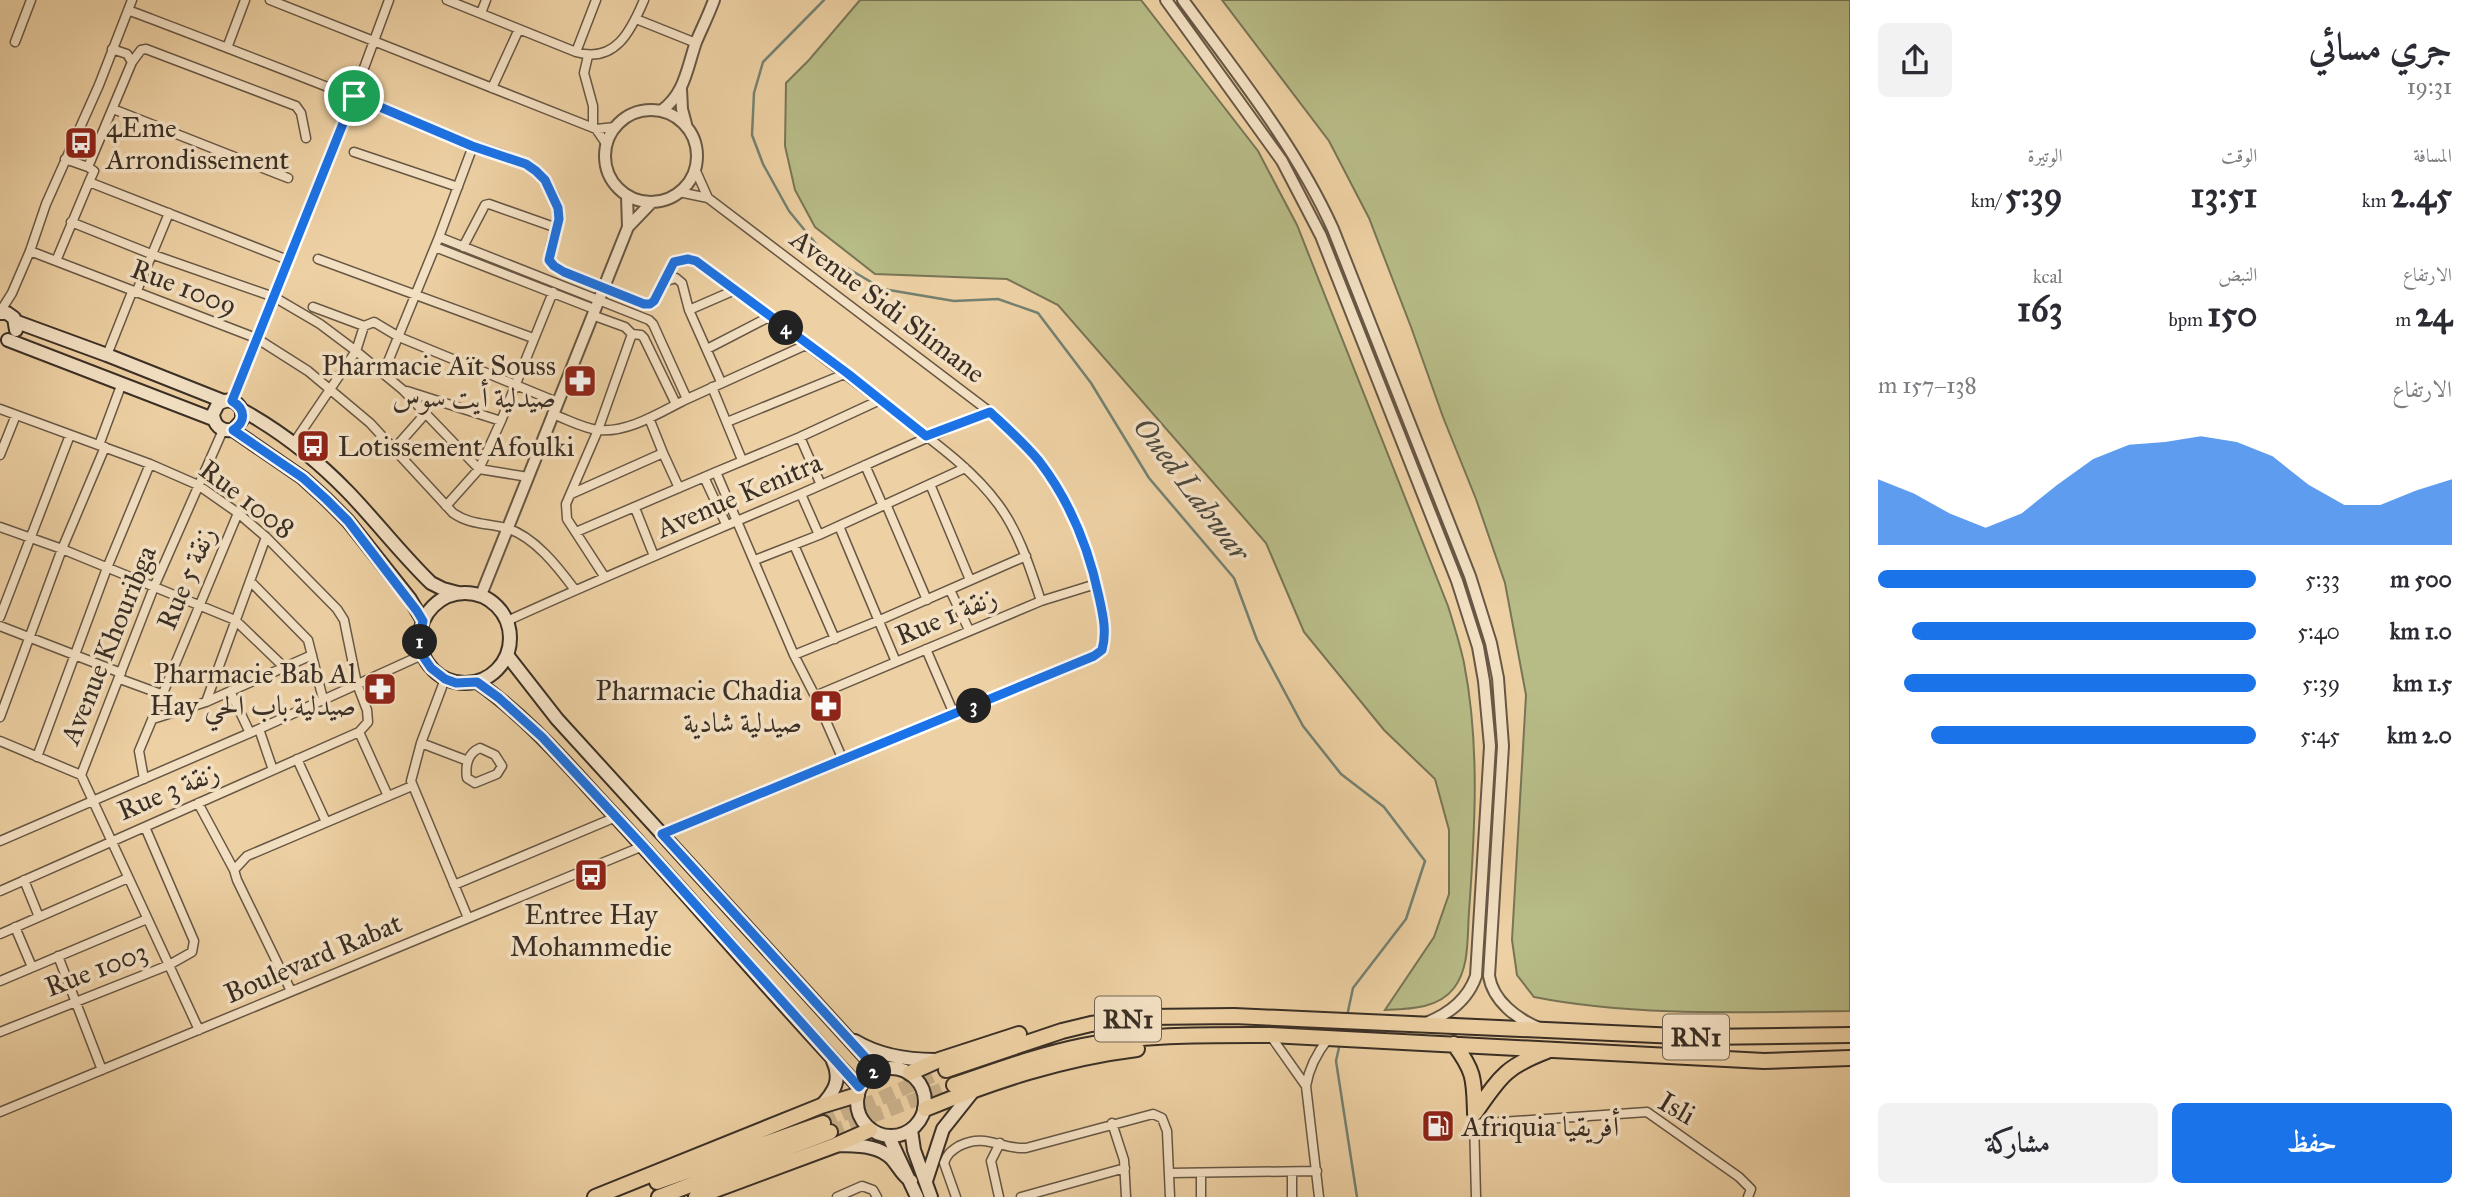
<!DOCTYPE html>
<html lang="ar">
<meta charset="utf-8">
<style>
body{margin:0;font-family:"IM FELL Great Primer",Amiri,serif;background:#f2f2f3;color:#2b2b33;direction:rtl;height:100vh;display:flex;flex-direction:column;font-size:26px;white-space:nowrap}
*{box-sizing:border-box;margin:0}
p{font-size:23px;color:#7c7c81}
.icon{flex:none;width:38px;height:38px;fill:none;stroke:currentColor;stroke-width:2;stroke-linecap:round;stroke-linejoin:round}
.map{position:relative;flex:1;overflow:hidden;direction:ltr}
.sheet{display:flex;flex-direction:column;background:#fff;width:630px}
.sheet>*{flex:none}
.pin{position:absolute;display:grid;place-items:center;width:60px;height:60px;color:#fff;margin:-30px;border:4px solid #fff;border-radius:50%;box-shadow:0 2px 7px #0007}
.km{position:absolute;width:35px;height:35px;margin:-18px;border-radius:50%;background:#222;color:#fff;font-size:19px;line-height:35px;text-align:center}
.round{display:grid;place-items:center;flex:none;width:74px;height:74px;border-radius:10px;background:#f2f2f3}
.overview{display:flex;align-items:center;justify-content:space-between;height:119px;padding:0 28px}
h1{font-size:38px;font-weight:700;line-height:52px}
.figures{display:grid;grid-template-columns:repeat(3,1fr);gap:10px;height:119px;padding:7px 28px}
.figures div{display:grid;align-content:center}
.figures b{font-size:35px;font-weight:700}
.figures small{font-size:19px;font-weight:400}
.figures p{font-size:19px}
.chart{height:196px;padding:14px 28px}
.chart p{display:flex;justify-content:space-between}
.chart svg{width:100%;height:126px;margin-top:7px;fill:#1a73e8;opacity:.7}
.cta{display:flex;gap:14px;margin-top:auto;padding:14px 28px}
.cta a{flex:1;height:80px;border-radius:10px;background:#1a73e8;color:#fff;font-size:28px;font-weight:700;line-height:80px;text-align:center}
.cta a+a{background:#f2f2f3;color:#2b2b33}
ul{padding:0 28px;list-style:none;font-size:23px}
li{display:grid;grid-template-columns:112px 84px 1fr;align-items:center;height:52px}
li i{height:18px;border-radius:9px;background:#1a73e8}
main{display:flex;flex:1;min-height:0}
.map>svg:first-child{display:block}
.green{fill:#b7bb86;stroke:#787556;stroke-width:2}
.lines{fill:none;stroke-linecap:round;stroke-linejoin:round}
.stream{stroke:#738172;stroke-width:2.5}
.trunk-tunnel{stroke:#c9b08a;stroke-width:14;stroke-dasharray:14 7;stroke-linecap:butt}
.minor-casing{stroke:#675744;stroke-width:11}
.tertiary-casing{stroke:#675744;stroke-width:14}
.secondary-casing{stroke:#3a2f25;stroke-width:16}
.trunk-casing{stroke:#3a2f25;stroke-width:18}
.minor{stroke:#f3e0c3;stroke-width:8}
.tertiary{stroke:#f3e0c3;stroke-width:10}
.secondary{stroke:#f3e0c3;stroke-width:12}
.trunk{stroke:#edd0a3;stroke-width:14}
.route-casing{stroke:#fff;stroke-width:14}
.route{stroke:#1a73e8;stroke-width:9}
.labels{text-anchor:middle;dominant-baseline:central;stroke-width:7;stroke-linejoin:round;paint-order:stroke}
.shield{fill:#f3e0c3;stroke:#726454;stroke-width:2}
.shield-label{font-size:26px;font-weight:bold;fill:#3a2f25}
.poi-label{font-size:28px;fill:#3a2f25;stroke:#f3e0c3;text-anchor:start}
.street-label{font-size:28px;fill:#3a2f25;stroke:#f3e0c3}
.water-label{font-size:30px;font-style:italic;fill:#4d4a3f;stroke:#f3e0c3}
</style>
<main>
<section class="sheet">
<div class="overview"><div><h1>جري مسائي</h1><p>19:31</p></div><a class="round"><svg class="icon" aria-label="share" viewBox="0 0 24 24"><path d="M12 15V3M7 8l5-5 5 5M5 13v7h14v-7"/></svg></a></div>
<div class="figures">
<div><p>المسافة</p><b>2.45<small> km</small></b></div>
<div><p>الوقت</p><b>13:51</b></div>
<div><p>الوتيرة</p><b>5:39<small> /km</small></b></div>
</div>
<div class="figures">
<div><p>الارتفاع</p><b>24<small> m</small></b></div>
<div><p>النبض</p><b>150<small> bpm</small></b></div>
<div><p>kcal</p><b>163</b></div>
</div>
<div class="chart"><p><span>الارتفاع</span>138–157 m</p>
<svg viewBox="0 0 160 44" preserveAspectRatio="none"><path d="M0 44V21L10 26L20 33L30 38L40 33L50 23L60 14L70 9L80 8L90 6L100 8L110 13L120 23L130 30L140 30L150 25L160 21V44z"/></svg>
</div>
<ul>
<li><b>500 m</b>5:33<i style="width:100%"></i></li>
<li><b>1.0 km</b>5:40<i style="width:91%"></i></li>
<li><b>1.5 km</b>5:39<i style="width:93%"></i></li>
<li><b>2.0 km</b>5:45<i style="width:86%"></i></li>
</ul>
<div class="cta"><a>حفظ</a><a>مشاركة</a></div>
</section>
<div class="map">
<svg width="1850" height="1197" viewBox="0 0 1850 1197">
<rect width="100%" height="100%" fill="#edd0a3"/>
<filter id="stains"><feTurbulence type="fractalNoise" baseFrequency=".00286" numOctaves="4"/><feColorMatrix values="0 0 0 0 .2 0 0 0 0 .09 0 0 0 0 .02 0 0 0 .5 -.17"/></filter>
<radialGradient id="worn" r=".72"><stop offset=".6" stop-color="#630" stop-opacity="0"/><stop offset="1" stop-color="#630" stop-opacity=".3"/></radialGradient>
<path class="green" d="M860,0H1141L1258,151L1297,225L1448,606C1454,625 1460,644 1464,663C1480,744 1475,829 1469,912C1467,937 1470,967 1454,988C1438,1009 1409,1009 1385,1010L1434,937L1449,894V830L1435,779L1384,730L1304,632L1266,543L1058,305L1007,279L875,274L815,227L795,190L785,146L786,83L809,60Z
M1222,0H1850V1011C1747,1012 1635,1017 1534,997L1517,975L1512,940L1526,695L1505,583L1476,499L1443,417L1411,327L1369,218L1329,141Z"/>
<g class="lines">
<path class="stream" d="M824,0L763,62L754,93L752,135L763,164L789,211L825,255L883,289L954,301L998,299L1038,313L1091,383L1149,478L1234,578L1257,640L1303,726L1341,774L1384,807L1425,861L1406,919L1353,988L1347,1016
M1340,1043L1336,1061L1357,1197"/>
<path class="trunk-tunnel" d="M823,1123L946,1070
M830,1132L954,1085"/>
<defs>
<path id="minor" d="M270,0L596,129L615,127
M447,0L576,52C615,64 631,31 644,0
M128,10C238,52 349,94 459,140C485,151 525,156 544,180C573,216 550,226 549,260L554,266L564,272L644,304H650L655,301L674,262L688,259L696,261C761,310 826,359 891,409C928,438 970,466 998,504C1019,532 1030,568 1041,601
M481,13L486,0
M636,19L696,43
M15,42L31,0
M227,48L245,0
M576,52L596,0
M588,56L584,73L593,106V127
M132,62L141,50L146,49L296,106L301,113L306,138
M492,88L519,29
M113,109L288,178
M596,129L607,145
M354,152L458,187
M65,159L88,167L132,62L127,54L112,49
M88,167L94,171L89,182L288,260
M695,169L708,198
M71,222L151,254L274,297L320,324L356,351L293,444
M439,237L649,320L653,324L687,399L808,344
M435,247L594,309
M463,247L485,205L489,204L557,228
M30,251L256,338L308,371L370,423L453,513C470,525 487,523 506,528C534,536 558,567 575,590
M318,259L533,338
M56,261L89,182
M663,282L676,278L682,283L689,310L721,382
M136,293L169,213
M313,307L364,326L356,351L403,390L479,469L528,477
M689,310L735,290
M0,312L12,293L30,251L46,204L99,85L132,0
M592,315L625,327L632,334L598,430L566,504L567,519L604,576
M364,326L374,322L399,337L557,402
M632,334L641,335L644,338L676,404
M707,349L771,316
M107,355L132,292
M383,374L439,237L473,146
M712,387L742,460
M407,391L501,421
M232,401L256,338L336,144L389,0
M0,409L150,464L198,485L238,513L266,537L337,609L344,620L357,684L367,710L368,722L359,732L0,891
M552,414C567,419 584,429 599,430C629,433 662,411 687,399
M727,422L847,373
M800,437L821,485
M99,445L122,383
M395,448L426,413
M663,453L679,488
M0,455L16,415
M865,465L883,506
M704,477L726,524
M930,484L970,580
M571,494L663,453L649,418
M801,494L819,535
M886,504L927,600
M446,506L479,469L501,421L553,292
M635,508L654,556
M839,526L896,662
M0,527L62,549L235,620L285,668
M576,532L716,472
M794,545L835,639
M755,560L819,535L965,468
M250,581L308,640L323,699
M950,590L969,630
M0,617L70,435
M507,621C605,576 705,535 805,492C867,465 927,436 990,412
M0,626L121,673
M926,649L954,714
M794,655L880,620L1026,556
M120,679L161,694
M445,679L421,743L411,781L468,918
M230,691L250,733
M815,696L1041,601L1096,584
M206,702L266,537
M0,717L62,549L105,447
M153,719L206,702L312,655
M259,729L273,770
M359,732L388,796
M0,741L81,775
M421,743L468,761
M480,748L495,755L502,766L497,774L475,783L467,778C465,765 468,753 480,748Z
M37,757L107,568L150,464
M297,759L326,822
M843,760L815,696L794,655L716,472L800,437L880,400
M144,779L139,751L238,513
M198,803L234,870
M662,834L1086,660L1102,650C1108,632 1103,615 1099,597C1089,549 1069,500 1039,461C1024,443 1007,428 990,412L708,198L679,192
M0,841L259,729L422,655
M24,880L39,917
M454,885L616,817
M15,927L32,967
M0,934L128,878
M58,956L102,1070
M0,981L147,919
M291,991L237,880L234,870L247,856L412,786
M199,1030L81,775L154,587L223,430
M0,1032L169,965L192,952L194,941L145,827
M1270,1035L1306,1086
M0,1112L643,846
M1474,1120L1476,1197
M1112,1123L1124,1160L1126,1197
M1472,1124L1647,1112L1739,1177L1751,1189L1748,1197
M1170,1173L1317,1171
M837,1197L862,1186L873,1190L877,1197
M956,1197L944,1163C947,1154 951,1151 959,1146C986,1132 1001,1150 1026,1148L1153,1114L1162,1118L1167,1131L1170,1197
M999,1197L991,1161L1000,1143
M1021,1197L1125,1168
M1201,1197V1173
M1292,1197V1172
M1319,1197L1306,1086C1309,1068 1316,1054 1328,1039"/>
<path id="tertiary" d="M1166,0L1282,161L1321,236L1457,581L1478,647L1484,681L1490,746L1476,976C1468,999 1449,1014 1426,1023
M1183,0C1237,74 1295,145 1333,229L1470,576L1491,643L1498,678L1503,746L1489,976C1493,1001 1517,1019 1539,1028
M681,89L682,109L686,124
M605 156a46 46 0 1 1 92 0a46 46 0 1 1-92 0Z
M661,111C685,94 687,68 696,42C702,28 709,14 714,0
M628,227L651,203
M481,595L628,227L627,196"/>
<path id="secondary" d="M0,313H7L14,318L16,330
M17,322L107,355L223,401
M8,340L213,419
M242,410V420L233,430C221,432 214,425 213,414L218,404C228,398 236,400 242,410C280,431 317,460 348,492C376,521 401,554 431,583L443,589L458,593
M233,430L303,478L326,499L348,521L410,599L423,621
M420 638a45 45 0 1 1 90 0a45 45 0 1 1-90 0Z
M507,655L557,719L877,1070
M477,682C530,719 570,768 614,815C697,905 776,999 859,1087
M855,1041C880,1056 907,1060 935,1060
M857 1102a34 34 0 1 1 68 0a34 34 0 1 1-68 0Z
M821,1106C834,1092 842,1080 833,1061
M911,1130L914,1150L931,1197
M889,1137L917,1197
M837,1145C855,1146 878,1144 892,1159C899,1167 902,1175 911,1181
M926,1181L943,1129L974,1090"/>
<path id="trunk" d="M1454,1044C1475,1072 1474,1080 1475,1113
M946,1070L1062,1031L1091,1024L1147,1017L1234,1016L1699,1037L1850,1035
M910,1073L939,1060L1019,1034
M954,1085C996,1071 1038,1055 1082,1046C1143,1034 1208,1035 1270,1035L1764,1061L1850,1058
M925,1109C994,1081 1063,1058 1137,1049
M1475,1113C1500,1077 1505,1067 1547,1051
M657,1182L823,1123
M595,1197L821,1106L857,1095
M659,1197L830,1132
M696,1197L836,1145L870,1130"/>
</defs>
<use href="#minor" class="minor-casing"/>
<use href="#tertiary" class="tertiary-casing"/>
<use href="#secondary" class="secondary-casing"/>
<use href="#trunk" class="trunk-casing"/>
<use href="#minor" class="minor"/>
<use href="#tertiary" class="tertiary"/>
<use href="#secondary" class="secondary"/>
<use href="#trunk" class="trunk"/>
</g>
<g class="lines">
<defs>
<path id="route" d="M354,96L472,146L526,164L536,171L545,180L558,208L559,219L549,260L554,266L564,272L644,304H650L654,301L674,262L688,259L696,261L847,373L926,436L990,412C1007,428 1024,443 1039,461C1069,500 1089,549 1099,597C1103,615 1107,632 1102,650L1094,656L662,834L877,1070L870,1075L859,1087L643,846L542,737L499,698L477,682L456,683L445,679L431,668L422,655L419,641L423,621L417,611L348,521L326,499L303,478L233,430C246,422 246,409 232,401Z"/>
</defs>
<use href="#route" class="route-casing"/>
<use href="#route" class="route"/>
</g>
<defs>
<symbol id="bus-square" viewBox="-11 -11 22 22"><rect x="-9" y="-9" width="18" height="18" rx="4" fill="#8f2418" stroke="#f3e0c3"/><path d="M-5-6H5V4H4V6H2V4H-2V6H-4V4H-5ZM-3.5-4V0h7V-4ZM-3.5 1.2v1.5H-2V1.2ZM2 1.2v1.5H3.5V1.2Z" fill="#fff"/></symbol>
<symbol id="pharmacy-square" viewBox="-11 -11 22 22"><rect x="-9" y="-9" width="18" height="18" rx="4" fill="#8f2418" stroke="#f3e0c3"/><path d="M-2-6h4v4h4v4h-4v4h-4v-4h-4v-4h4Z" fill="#fff"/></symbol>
<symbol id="fuel-square" viewBox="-11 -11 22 22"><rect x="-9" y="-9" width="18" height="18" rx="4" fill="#8f2418" stroke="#f3e0c3"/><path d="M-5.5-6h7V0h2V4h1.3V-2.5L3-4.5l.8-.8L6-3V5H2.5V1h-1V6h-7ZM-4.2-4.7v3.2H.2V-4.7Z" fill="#fff"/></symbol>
</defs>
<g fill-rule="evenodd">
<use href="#bus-square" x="62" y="124" width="38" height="38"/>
<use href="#pharmacy-square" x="561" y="362" width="38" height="38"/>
<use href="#bus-square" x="294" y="427" width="38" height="38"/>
<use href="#pharmacy-square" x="361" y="670" width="38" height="38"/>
<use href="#pharmacy-square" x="807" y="687" width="38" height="38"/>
<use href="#bus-square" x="572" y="856" width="38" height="38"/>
<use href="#fuel-square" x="1419" y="1107" width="38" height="38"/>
</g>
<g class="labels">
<g class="shield">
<rect x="1095" y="996.5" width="66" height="45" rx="5"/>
<rect x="1663" y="1014.5" width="66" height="45" rx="5"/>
</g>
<g class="shield-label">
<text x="1128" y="1019">RN1</text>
<text x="1696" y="1037">RN1</text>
</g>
<g class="poi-label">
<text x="106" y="127">4Eme<tspan x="106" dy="32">Arrondissement</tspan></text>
<text x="556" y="365" text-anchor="end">Pharmacie Aït Souss<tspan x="556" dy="32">صيدلية أيت سوس</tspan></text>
<text x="338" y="446">Lotissement Afoulki</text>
<text x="356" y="673" text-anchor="end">Pharmacie Bab Al<tspan x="356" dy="32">Hay صيدلية باب الحي</tspan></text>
<text x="802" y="690" text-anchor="end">Pharmacie Chadia<tspan x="802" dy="32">صيدلية شادية</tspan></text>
<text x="591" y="914" text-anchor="middle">Entree Hay<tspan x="591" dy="32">Mohammedie</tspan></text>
<text x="1462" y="1126">Afriquia أفريقيا</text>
</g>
<g class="street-label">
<text transform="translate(184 287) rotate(21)">Rue 1009</text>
<text transform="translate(888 306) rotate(37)">Avenue Sidi Slimane</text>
<text transform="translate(739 495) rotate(-23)">Avenue Kenitra</text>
<text transform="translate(247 499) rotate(37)">Rue 1008</text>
<text transform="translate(186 578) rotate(-67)">Rue 5 زنقة</text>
<text transform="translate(946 616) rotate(-23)">Rue 1 زنقة</text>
<text transform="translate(108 645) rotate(-68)">Avenue Khouribga</text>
<text transform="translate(168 791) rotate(-23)">Rue 3 زنقة</text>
<text transform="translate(313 958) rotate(-23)">Boulevard Rabat</text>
<text transform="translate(96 969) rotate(-21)">Rue 1003</text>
<text transform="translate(1677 1108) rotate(30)">Isli</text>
</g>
<g class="water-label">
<text transform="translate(1192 489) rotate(53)">Oued Lahwar</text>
</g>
</g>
<rect width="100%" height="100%" filter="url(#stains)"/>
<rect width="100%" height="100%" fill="url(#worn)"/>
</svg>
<div class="pin" style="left:354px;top:96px;background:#1e9e55"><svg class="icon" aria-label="arrive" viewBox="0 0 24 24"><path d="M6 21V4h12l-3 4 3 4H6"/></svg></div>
<b class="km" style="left:420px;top:642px">1</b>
<b class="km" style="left:874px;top:1072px">2</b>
<b class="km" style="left:974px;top:706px">3</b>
<b class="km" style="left:786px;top:328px">4</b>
</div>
</main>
